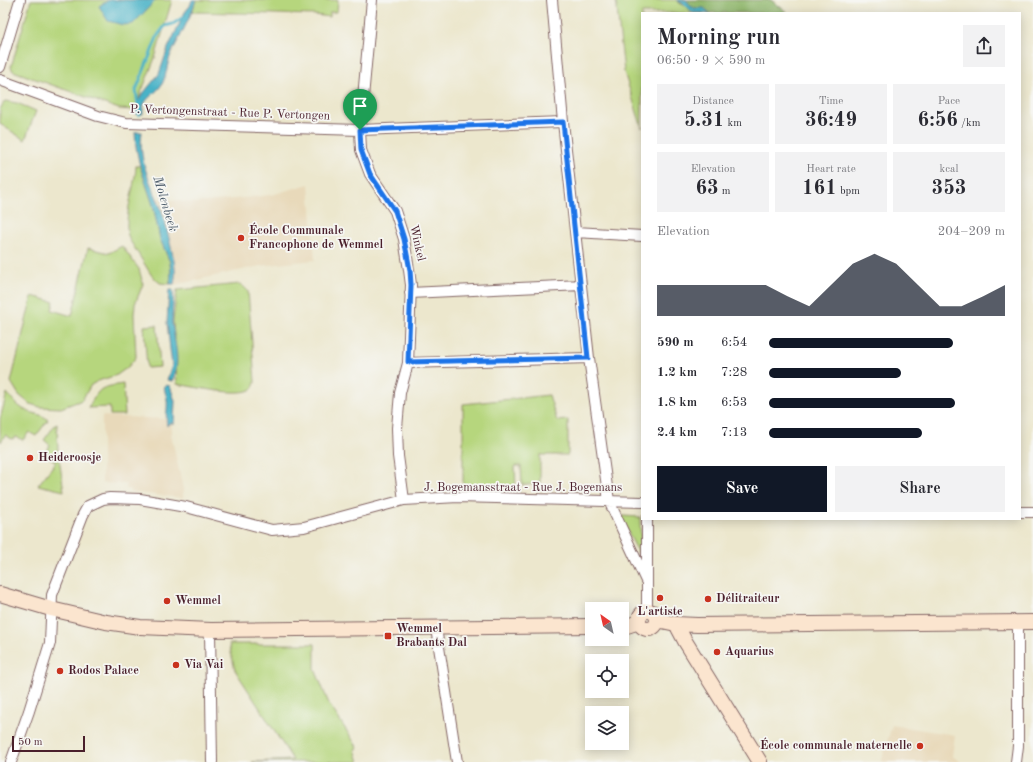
<!DOCTYPE html>
<meta charset="utf-8">
<style>
body{margin:0;font-family:"Old Standard TT",serif;background:#f2f2f3;color:#2b2b33;height:100vh;display:flex;flex-direction:column;font-size:15px;white-space:nowrap}
*{box-sizing:border-box;margin:0}
p{font-size:13px;color:#7c7c81}
.icon{flex:none;width:22px;height:22px;fill:none;stroke:currentColor;stroke-width:2;stroke-linecap:round;stroke-linejoin:round}
.map{position:relative;flex:1;overflow:hidden}
.drawer{position:absolute;left:641px;top:12px;width:380px;height:508px;display:flex;flex-direction:column;background:#fff;border-radius:0px;box-shadow:0 2px 10px #0003}
.drawer>*{flex:none}
.needle{width:26px;rotate:326deg}
.buttons{position:absolute;left:585px;top:602px;display:grid;gap:8px}
.buttons a{display:grid;place-items:center;width:44px;height:44px;border-radius:0px;background:#fff;box-shadow:0 2px 10px #0003;font-size:20px}
.scale{position:absolute;left:12px;bottom:10px;width:73px;box-sizing:border-box;padding-left:4px;border:2px solid #4a1f2b;border-top:0;font-size:11px;line-height:14px;white-space:nowrap;color:#4a1f2b;-webkit-text-stroke:3px #f6f6f2;paint-order:stroke}
.pin{position:absolute;display:grid;place-items:center;width:34px;height:34px;color:#fff;margin:-41px -17px;border-radius:50% 50% 50% 0;rotate:-45deg;box-shadow:0 0 4px #0007}
.pin .icon{rotate:45deg}
.round{display:grid;place-items:center;flex:none;width:42px;height:42px;border-radius:0px;background:#f2f2f3}
.head{display:flex;align-items:center;justify-content:space-between;height:68px;padding:0 16px}
h1{font-size:22px;font-weight:600;line-height:30px}
.metrics{display:grid;grid-template-columns:repeat(3,1fr);gap:6px;height:68px;padding:4px 16px}
.metrics div{display:grid;align-content:center;border-radius:0px;background:#f2f2f3;text-align:center}
.metrics b{font-size:20px;font-weight:600}
.metrics small{font-size:11px;font-weight:400}
.metrics p{font-size:11px}
.chart{height:112px;padding:8px 16px}
.chart p{display:flex;justify-content:space-between}
.chart svg{width:100%;height:72px;margin-top:4px;fill:#111827;opacity:.7}
.cta{display:flex;gap:8px;margin-top:auto;padding:8px 16px}
.cta a{flex:1;height:46px;border-radius:0px;background:#111827;color:#fff;font-size:16px;font-weight:600;line-height:46px;text-align:center}
.cta a+a{background:#f2f2f3;color:#2b2b33}
ul{padding:0 16px;list-style:none;font-size:13px}
li{display:grid;grid-template-columns:64px 48px 1fr;align-items:center;height:30px}
li i{height:10px;border-radius:5px;background:#111827}
.map>svg:first-child{display:block}
.built{fill:#e8d9ba}
.green{fill:#b6d67d;stroke:#807a54}
.forest{fill:#90b76c;stroke:#6d6b4c}
.water{fill:#49b2c7;stroke:#4a6879}
.lines{fill:none;stroke-linecap:round;stroke-linejoin:round}
.stream{stroke:#49b2c7;stroke-width:3}
.street-casing{stroke:#836564;stroke-width:12}
.secondary-casing{stroke:#836564;stroke-width:16}
.street{stroke:#fff;stroke-width:10}
.secondary{stroke:#fbe5cf;stroke-width:14}
.route-casing{stroke:#fff;stroke-width:8}
.route{stroke:#1a73e8;stroke-width:5}
.poi-dot{fill:#c8321e;stroke:#f6f6f2;stroke-width:1.5}
.labels{text-anchor:middle;dominant-baseline:central;stroke-width:3.5;stroke-linejoin:round;paint-order:stroke}
.street-label{font-size:12px;fill:#4a1f2b;stroke:#f6f6f2}
.poi-label{font-size:12px;font-weight:bold;fill:#4a1f2b;stroke:#f6f6f2;text-anchor:start}
.water-label{font-size:13px;font-style:italic;fill:#4a5a69;stroke:#f6f6f2}
</style>
<div class="map">
<svg width="1033" height="762" viewBox="0 0 1033 762">
<rect width="100%" height="100%" fill="#f6f6f2"/>
<filter id="ink" filterUnits="userSpaceOnUse"><feTurbulence type="fractalNoise" baseFrequency=".025" numOctaves="2"/><feDisplacementMap in="SourceGraphic" scale="8" xChannelSelector="R" yChannelSelector="G"/><feConvolveMatrix kernelMatrix="1 2 1 2 8 2 1 2 1" color-interpolation-filters="sRGB"/></filter>
<filter id="wash" filterUnits="userSpaceOnUse"><feTurbulence type="fractalNoise" baseFrequency=".012" numOctaves="4" result="noise"/><feDisplacementMap in="SourceGraphic" scale="16" xChannelSelector="R" yChannelSelector="G"/><feGaussianBlur stdDeviation="0.9" result="paint"/><feColorMatrix in="noise" values="0 0 0 0 0 0 0 0 0 0 0 0 0 0 0 0 0 1.4 0 .05"/><feComposite in="paint" operator="in"/></filter>
<g filter="url(#wash)">
<rect width="100%" height="100%" fill="#ece7cd"/>
<path class="built" d="M309,184L315,260L260,266L174,285L175,278V262L159,204L156,198L196,203L271,195Z
M102,416L166,419L169,423H172L171,434L183,489V498L130,492V489H126V484L102,483Z
M892,725L955,735L952,756L961,762H881Z"/>
<path class="green" d="M31,0H172L155,58L134,110L119,109L13,71L11,67Z
M196,0H338L337,12H330V17L315,15L192,12Z
M616,0H676L702,13H642V128L624,72Z
M5,101L17,103L36,111L25,140L0,124V109Z
M136,166H140L153,205L160,239L170,262L171,273L170,284L160,283L152,276L129,239C122,219 135,189 136,166Z
M122,246L139,269L143,284L135,304L134,314L136,357L128,367L117,375L98,381L91,385L82,400L61,408L40,407L30,404L19,395L11,382L32,296L54,302L52,310L72,316L88,248L109,253Z
M240,284L244,287L248,291L255,382C254,387 252,390 247,391C232,395 194,387 177,384L173,321L177,290Z
M157,325L160,367L147,368L144,326Z
M123,384L125,415H110V407L88,408C101,386 99,388 123,384Z
M7,393C13,400 18,407 27,411C33,414 43,414 48,420L36,436L29,432L23,440L16,437L12,439L5,435L1,442L0,441V419Z
M549,395L557,421L568,420V455H540V484L522,485L521,466H515L516,491H463V404Z
M57,424L58,452L64,491L38,485L56,462L45,454L50,445L44,440L55,425Z
M623,516L640,517L641,553L639,554L621,519Z
M229,644H315V669L329,704L358,748L355,749L359,762H252L293,760L235,670Z"/>
<path class="forest" d="M679,0H771L788,13H702L679,3Z"/>
<path class="water" d="M109,0H156L133,24L123,25L108,21L99,6Z
M192,0H196C190,19 180,36 171,54C167,64 167,75 162,84C156,95 141,98 143,114H136L137,104L141,96L159,74L168,48L185,12L190,6Z
M676,0H686L693,8H704L710,13H693L684,4Z
M135,132H142C138,158 149,180 159,203C164,217 168,233 171,247C174,260 177,271 174,284H170L171,273L170,262L160,239L153,205L140,166L136,147Z
M169,290H173C174,301 172,311 172,322C174,341 182,363 172,381L167,380L172,366L167,323Z
M165,385L170,386L175,401L174,423H169L167,426C165,416 168,409 167,400C167,395 163,390 165,385Z"/>
<g class="lines">
<path class="stream" d="M139,115L136,90L158,35L165,26L173,24L185,16"/>
</g>
</g>
<g filter="url(#ink)">
<g class="lines">
<defs>
<path id="street" d="M372,0L360,130L361,150L370,174L395,211L404,239L409,270L411,285L408,363L400,393L397,428L398,456L404,500
M552,0L563,122L589,358L609,501L646,581
M0,67L20,0
M0,80L98,116L126,123L360,130L563,122
M576,232L642,236
M410,293L581,285
M408,363L589,358
M1020,512H1033
M647,611V519
M436,628L457,762
M210,630L212,762
M11,762L29,711L50,643L52,595L83,515L88,506L103,499L110,498L140,499L186,507L272,530L304,527L404,500L458,497L642,502
M1016,762L1018,746V623"/>
<path id="secondary" d="M0,594L51,609L106,622L140,627L211,630L592,626
M639 620a9 9 0 1 1 18 0a9 9 0 1 1-18 0Z
M657,620L676,624L697,625L1033,622
M676,624L685,641L760,762
M622,626H627L639,622"/>
</defs>
<use href="#street" class="street-casing"/>
<use href="#secondary" class="secondary-casing"/>
<use href="#street" class="street"/>
<use href="#secondary" class="secondary"/>
</g>
</g>
<g class="lines" filter="url(#ink)">
<defs>
<path id="route" d="M563,122L588,358L408,362L411,285L410,270L404,239L395,211L370,174L361,150L360,130Z"/>
</defs>
<use href="#route" class="route-casing"/>
<use href="#route" class="route"/>
</g>
<g class="poi-dot">
<circle cx="241" cy="238" r="4"/>
<circle cx="30" cy="458" r="4"/>
<circle cx="660" cy="598" r="4"/>
<circle cx="708" cy="599" r="4"/>
<circle cx="167" cy="601" r="4"/>
<rect x="384" y="632" width="8" height="8" rx="2"/>
<circle cx="717" cy="652" r="4"/>
<circle cx="176" cy="665" r="4"/>
<circle cx="60" cy="671" r="4"/>
<circle cx="920" cy="746" r="4"/>
</g>
<g class="labels">
<g class="street-label">
<text transform="translate(230 113) rotate(2)">P. Vertongenstraat - Rue P. Vertongen</text>
<text transform="translate(417 243) rotate(77)">Winkel</text>
<text x="523" y="488">J. Bogemansstraat - Rue J. Bogemans</text>
</g>
<g class="poi-label">
<text x="249" y="231">École Communale<tspan x="249" dy="14">Francophone de Wemmel</tspan></text>
<text x="38" y="458">Heideroosje</text>
<text x="716" y="599">Délitraiteur</text>
<text x="175" y="601">Wemmel</text>
<text x="660" y="612" text-anchor="middle">L'artiste</text>
<text x="396" y="629">Wemmel<tspan x="396" dy="14">Brabants Dal</tspan></text>
<text x="725" y="652">Aquarius</text>
<text x="184" y="665">Via Vai</text>
<text x="68" y="671">Rodos Palace</text>
<text x="912" y="746" text-anchor="end">École communale maternelle</text>
</g>
<g class="water-label">
<text transform="translate(165 204) rotate(73)">Molenbeek</text>
</g>
</g>
</svg>
<div class="buttons">
<a><svg class="needle" viewBox="-14 -14 28 28"><path d="M0-13l5 13h-10z" fill="#e53935"/><path d="M0 13l5-13h-10z" fill="#7c7c81"/></svg></a>
<a><svg class="icon" aria-label="locate" viewBox="0 0 24 24"><circle cx="12" cy="12" r="6"/><path d="M12 2v4M12 18v4M2 12h4M18 12h4"/></svg></a>
<a><svg class="icon" aria-label="layers" viewBox="0 0 24 24"><path d="M12 4l9 5-9 5-9-5zM3 14l9 5 9-5"/></svg></a>
</div>
<div class="scale">50 m</div>
<div class="pin" style="left:360px;top:130px;background:#1e9e55"><svg class="icon" aria-label="arrive" viewBox="0 0 24 24"><path d="M6 21V4h12l-3 4 3 4H6"/></svg></div>
<section class="drawer">
<div class="head"><div><h1>Morning run</h1><p>06:50 · 9 × 590 m</p></div><a class="round"><svg class="icon" aria-label="share" viewBox="0 0 24 24"><path d="M12 15V3M7 8l5-5 5 5M5 13v7h14v-7"/></svg></a></div>
<div class="metrics">
<div><p>Distance</p><b>5.31<small> km</small></b></div>
<div><p>Time</p><b>36:49</b></div>
<div><p>Pace</p><b>6:56<small> /km</small></b></div>
</div>
<div class="metrics">
<div><p>Elevation</p><b>63<small> m</small></b></div>
<div><p>Heart rate</p><b>161<small> bpm</small></b></div>
<div><p>kcal</p><b>353</b></div>
</div>
<div class="chart"><p><span>Elevation</span>204–209 m</p>
<svg viewBox="0 0 160 44" preserveAspectRatio="none"><path d="M0 44V25L10 25L20 25L30 25L40 25L50 25L60 32L70 38L80 25L90 12L100 6L110 12L120 25L130 38L140 38L150 32L160 25V44z"/></svg>
</div>
<ul>
<li><b>590 m</b>6:54<i style="width:78%"></i></li>
<li><b>1.2 km</b>7:28<i style="width:56%"></i></li>
<li><b>1.8 km</b>6:53<i style="width:79%"></i></li>
<li><b>2.4 km</b>7:13<i style="width:65%"></i></li>
</ul>
<div class="cta"><a>Save</a><a>Share</a></div>
</section>
</div>
